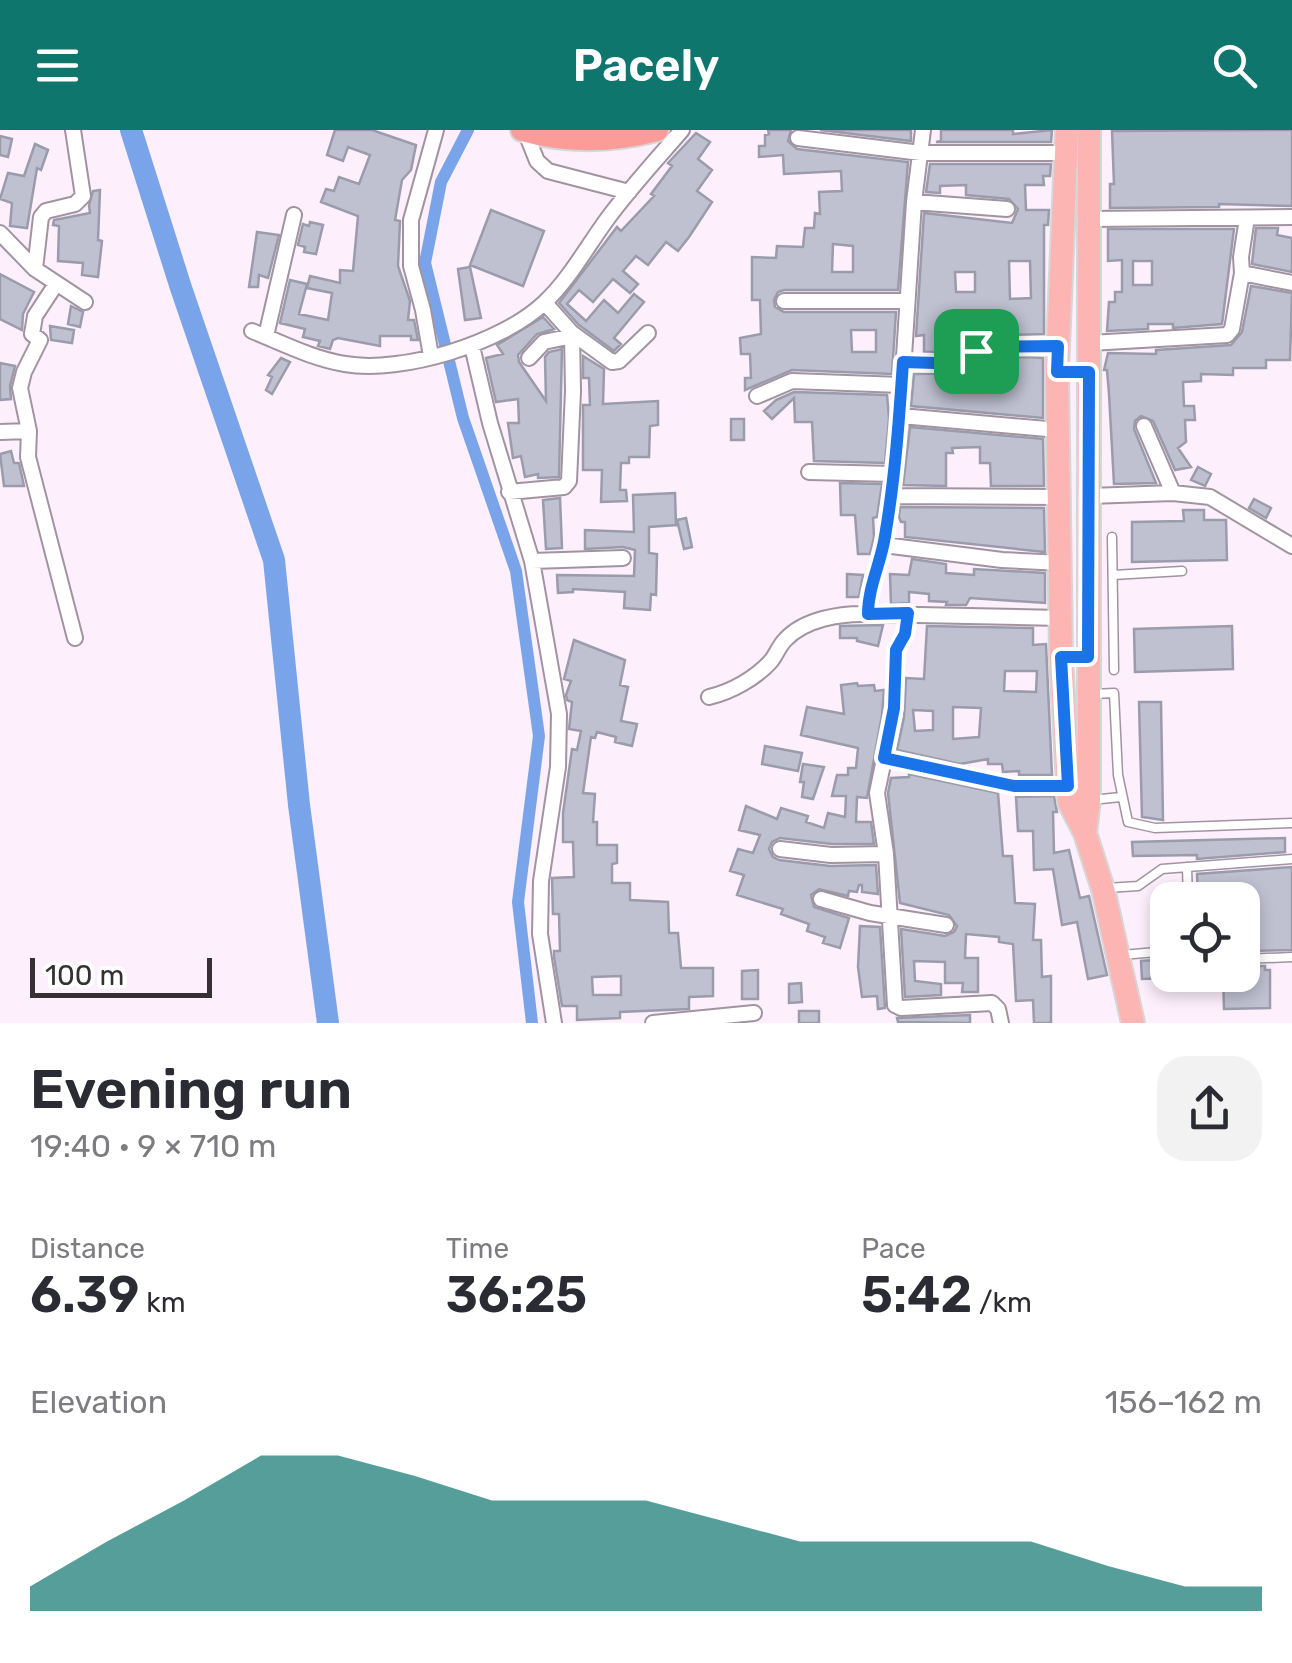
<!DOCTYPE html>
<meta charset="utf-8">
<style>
body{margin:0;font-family:Rubik,sans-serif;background:#f2f2f3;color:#2b2b33;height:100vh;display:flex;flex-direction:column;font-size:38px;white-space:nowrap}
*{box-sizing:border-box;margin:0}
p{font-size:32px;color:#7c7c81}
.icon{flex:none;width:55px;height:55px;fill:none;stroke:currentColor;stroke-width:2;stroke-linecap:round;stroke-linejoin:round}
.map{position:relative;height:893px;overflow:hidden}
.sheet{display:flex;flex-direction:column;background:#fff;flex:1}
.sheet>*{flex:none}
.fabs{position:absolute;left:1150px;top:752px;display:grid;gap:20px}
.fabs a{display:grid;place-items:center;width:110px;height:110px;border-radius:20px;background:#fff;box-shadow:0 5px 15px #0003;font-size:50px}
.scale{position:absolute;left:30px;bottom:25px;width:182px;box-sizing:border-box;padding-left:10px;border:5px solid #363035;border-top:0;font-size:28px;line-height:35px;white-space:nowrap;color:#363035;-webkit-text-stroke:8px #fff;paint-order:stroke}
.pin{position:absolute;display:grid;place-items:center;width:85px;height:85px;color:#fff;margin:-42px;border-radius:20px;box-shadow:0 5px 15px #0006}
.round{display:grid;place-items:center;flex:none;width:105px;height:105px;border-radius:30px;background:#f2f2f3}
.headline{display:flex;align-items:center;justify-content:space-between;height:170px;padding:0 30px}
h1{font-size:55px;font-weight:600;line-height:75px}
.stats{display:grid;grid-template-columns:repeat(3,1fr);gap:15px;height:170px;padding:10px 30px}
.stats div{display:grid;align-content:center}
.stats b{font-size:50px;font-weight:600}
.stats small{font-size:28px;font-weight:400}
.stats p{font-size:28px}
.chart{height:280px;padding:20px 30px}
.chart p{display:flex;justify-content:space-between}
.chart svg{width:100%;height:180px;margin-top:10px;fill:#0f766e;opacity:.7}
header{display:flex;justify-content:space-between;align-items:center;height:130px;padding:0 30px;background:#0f766e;color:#fff;font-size:45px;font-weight:600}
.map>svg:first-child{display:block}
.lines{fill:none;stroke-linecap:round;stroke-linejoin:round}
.canal{stroke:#79a4ea;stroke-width:12}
.river{stroke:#79a4ea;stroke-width:22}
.building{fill:#bfc0d0;stroke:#9a9bab;stroke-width:2.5;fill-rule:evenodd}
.service-casing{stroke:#a194a0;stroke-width:11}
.minor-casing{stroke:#a194a0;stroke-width:18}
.primary-casing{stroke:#d7d6d7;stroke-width:26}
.trunk-casing{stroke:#d7d6d7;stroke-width:26}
.service{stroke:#fff;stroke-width:8}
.minor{stroke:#fff;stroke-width:14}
.primary{stroke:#fcb5b2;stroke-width:22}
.trunk{stroke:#fb9c98;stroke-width:22}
.route-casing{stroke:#fff;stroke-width:20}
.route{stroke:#1a73e8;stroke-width:12}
</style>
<header><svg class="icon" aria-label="menu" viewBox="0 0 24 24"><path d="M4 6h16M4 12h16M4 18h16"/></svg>Pacely<svg class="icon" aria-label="search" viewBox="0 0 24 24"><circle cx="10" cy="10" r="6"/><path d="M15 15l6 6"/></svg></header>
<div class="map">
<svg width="1292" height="893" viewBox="0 0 1292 893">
<rect width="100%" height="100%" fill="#fdeffc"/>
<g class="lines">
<path class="canal" d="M468,0L441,52L425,133L463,288L516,441L539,606L518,772L532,893"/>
<path class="river" d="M131,0L181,158L274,430L299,675L328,893"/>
</g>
<path class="building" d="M335,0H372L416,15L411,40L402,50L395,90L400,91L398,136L410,171L408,190H414L418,210H411V206H380V216L338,208L333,210L330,219L318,216L320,211L303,207L305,199L280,193L290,150L307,154L299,184L328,190L332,163L307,158L310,146L340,153V140L353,141L358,86L321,72L326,59L334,61L339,47L359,54L370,25L348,17L343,31L327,25Z
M768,0H791L788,11L797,19L908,32L898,160H784L778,162L774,170L775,177L784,182H896L892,244L792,240L745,260V248H751L750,224H741L740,208L761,204L760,170H752V127L776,128L777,116L803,117L805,98H814L815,83L820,84L819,62L842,61L841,41L784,44L783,25L759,27V16H765V5L769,4ZM833,114L853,116V142H832ZM851,200H876V222H852Z
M820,0H911V11Z
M941,0H1013V4L1052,0L1051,12H936L941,11Z
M1292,0V76L1219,74V77L1110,78V54H1114L1112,1Z
M696,3L710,12L698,29L712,40L697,61L712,72L689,107L678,121L666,112L648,135L636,126L623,141L638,154L630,163L613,149L593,172L579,160L567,174L586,191L604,170L618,183L634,164L644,172L614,208L621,214L614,221L579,195L559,173L617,97L621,101L654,66L651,64L672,36L668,33Z
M0,6L12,9L8,27L0,25Z
M35,14L48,20L41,40L37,38L27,98L10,96L12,73L0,69L8,43L24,46Z
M930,34H1051L1050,46H1043L1044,55H1025L1026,80H1049L1048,95H1044V204L977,206L969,211L966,222H924V205L916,206L924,83L1012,93L1018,79L1009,69L966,65V55L940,56V63L926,62ZM1009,131H1030L1031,168L1010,169ZM955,142H975V162H956Z
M100,60L98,110L102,111L98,147L82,145L83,133L58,131L59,96L53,95L54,90L90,83L89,75L93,61Z
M491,80L544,101L523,156L470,135Z
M310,92L323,95L316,124L304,122L305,117L298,115L303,94L309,96Z
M1256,98H1278L1277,105L1292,108V142L1252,134Z
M1108,99H1234L1222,194L1173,198V194H1148V199L1107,201L1109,172H1115V162H1122V130L1108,131ZM1133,131H1152V155H1133Z
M257,102L279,105L268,148L259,145L258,157H249Z
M470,137L481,188L465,190L458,139Z
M0,144L34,162L23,184L22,200L0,189Z
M1251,156L1292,163L1290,230H1266V238H1233V245L1201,244V251L1183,252L1184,276H1194L1195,290H1185L1186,312L1178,318L1191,337L1175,340L1153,291L1141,286L1135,291L1134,299L1156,353L1114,354L1109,264L1107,240H1104L1108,223L1156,224V220L1231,215L1242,202Z
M71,176L83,182L80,197L68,194Z
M543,187L554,199L537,204L518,225L519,232L546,271L545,227L549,222L562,219L559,347L538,348V344L525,347L521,326L513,328L508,293H519L518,269L496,272L486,228L503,224L497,215Z
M50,196L74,200L72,213L51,210Z
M583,226L604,239L603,274L658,271V295L650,296L649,327H629V333H621L620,360H626L627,371L601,372L602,340H583V275H590L589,248H583Z
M1025,227L1043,228V288L911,276L914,244L973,243L983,238L987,228Z
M281,228L290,232L272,264L266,260L272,247L268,245Z
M0,233L15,236L10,256L11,269L0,270Z
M794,262L887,265L889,288L885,333L814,331L812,292H795L794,268L772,289L764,281L776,270Z
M731,289H744V310H731Z
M910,297L1043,309L1044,356H991L990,333H980V317L952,318L953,323H946V356L903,355Z
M11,321L14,333H19L24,356H4L0,324Z
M1198,337L1211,344L1205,356L1191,350Z
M840,353L882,354L877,387L873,388L874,407L870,424H858L855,385H841Z
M675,363L676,395L649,397V423L657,424L656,465L651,464L650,480L624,478L625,462L573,459V462L558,463L557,445L634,446L635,420L623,417L585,419V400L634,402L633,365Z
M560,368L562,418L546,419L543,370Z
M1254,369L1271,378L1266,388L1249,378Z
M900,377L1044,378L1045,422L905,407V392H901L899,387Z
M1183,380H1204V390H1226L1227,430L1132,432V392L1184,391Z
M686,388L692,417L684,419L677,390Z
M912,429L946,434V443L974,445V439L1045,443V473L970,468L966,475H946L947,472L929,471V464L909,462V473L891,474L890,444L909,445Z
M847,444L863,445L859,467H847Z
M883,495L878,516L857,511V508H840V496Z
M927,496L1033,498V515L1046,514L1052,645H1019V641L1003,642L1002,634H988V629L960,634L897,620L904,587L906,548L924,549ZM1005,541H1037L1036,562L1004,561ZM953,577L981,578L979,607L953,609ZM913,580L933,581V600L915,601Z
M1232,496L1233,539L1135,542L1134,499Z
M574,510L625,530L620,555L628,557L621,591L637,594L632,616L615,612L616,607L597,602L595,608L591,607L583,663L595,664L593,692H597V715H617V733L612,734V753H630V770L668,772L669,803H678L681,838H713V866L689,867V879L620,882V888L577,890V876H562L554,827V821H560L559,784H553L552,748L574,747L573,712H563V683L572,619L577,620L581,601L569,599L572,572L567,570L566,565L571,551L564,549ZM621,846V865H593L592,847Z
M857,553L858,556L874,555L875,561L884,560L882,585L867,668L857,667L856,692H871L874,714H832L780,708L772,712L769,719L773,727L779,730L830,736L876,735L878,764L862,762V755H859L857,762L849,761L848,766L819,759L811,765L814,777L849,788L840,818L823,813L825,807L807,801L809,794L781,784L783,779L737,765L744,745L730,741L738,719L753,723L760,705L739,700L746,676L777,689L781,678L808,686L806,692L824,698L828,683L845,687L846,666H832L837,645H848V638H856L858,618L801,605L807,577L844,584L841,555Z
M1139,572H1161L1163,690L1142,687Z
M765,616L802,623L798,641L762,634Z
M803,634L824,637L813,669L802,667L804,652H800Z
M909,644L998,663L1003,726H1012L1015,773L1035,774L1033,810H1041L1042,847L1051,846V893H1034L1033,870L1016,871L1013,814L999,812V807L966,804L965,828H978V862H962L963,853H945V832L914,831L915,851L941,854V865L905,867L901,799L945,806L954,802L957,796L949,785L900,773L888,663L891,648L909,647Z
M1054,666L1057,682H1053L1054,723L1069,720L1080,768L1089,766L1107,845L1088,849L1077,792L1062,795L1053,739L1034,740L1033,701H1018L1016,667Z
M1285,708V722L1197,729V725L1133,726L1132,712Z
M1292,737V820L1242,821V770H1198L1197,744Z
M860,796L880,797L885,878L878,879L877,866L862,867L858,837Z
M1168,829V848L1142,849L1141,831Z
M1242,836H1265V840H1270V878L1224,879L1223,845H1242Z
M758,840V869H742V841Z
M801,853L802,872L789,873V854Z
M799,881H819V893H799Z
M970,885V893L898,892L897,888Z"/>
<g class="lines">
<defs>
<path id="service" d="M1112,407L1114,540
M1113,445L1182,441
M1093,564L1114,563L1118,645L1128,692L1155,698L1292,693
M1091,670L1121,667
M1187,737L1188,770
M1107,758L1138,756L1162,739L1292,729
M1122,825L1168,821
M1242,829L1292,827"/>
<path id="minor" d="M923,0L914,72L898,319L884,415L870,462L868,484L1061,488
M525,1L537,31L548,41L629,62
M798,8L921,23H1066
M914,72L1007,79
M1089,89L1292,87
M0,103L35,139L85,172
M35,139L41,87L46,81L75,74L83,66L73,0
M1242,143L1241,127L1247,88
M784,171H906
M252,201C282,213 313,229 345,234C402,244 502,213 544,173C569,150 588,115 608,88C631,57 657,29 682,0
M572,203L612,232L619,231L648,203
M266,206L294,85
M1090,213L1227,205L1232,199L1242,143L1292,153
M472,216L490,293L532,431L559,584L558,637L541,751L540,804L554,893
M431,226L423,180L411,136V90L436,0
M529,228L544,212L572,206
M903,233H971L975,232L978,217L1058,216
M757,266L792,251L901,255
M901,286L1058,300
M1144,296L1173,363
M29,301L28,327L75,508
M0,302L29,301L20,258L24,242L40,210L32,204L35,186L56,154
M809,342L894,344
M509,362L564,357L569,351L573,261L572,203L545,173
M892,366L1059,367
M1090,366L1173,363L1210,367L1292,416
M884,415L1002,430L1061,433
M532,431L623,428
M908,483L905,504L896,520L893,586L877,663L886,724L895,875L901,878L992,873L998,879L1001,893
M709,567C731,562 756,548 771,531C776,525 779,516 785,510C804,489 841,483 868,484
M884,628L1014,656L1068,655
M780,719L831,725L886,724
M821,769L870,783L946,795
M653,893L754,883"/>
<path id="primary" d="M1067,0L1057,241L1061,527L1069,672L1085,703L1103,759L1133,893
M1085,703L1089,670V0"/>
<path id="trunk" d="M522,0C568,13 611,12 657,0"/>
</defs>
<use href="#service" class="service-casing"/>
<use href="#minor" class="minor-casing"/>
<use href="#primary" class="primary-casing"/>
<use href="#trunk" class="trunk-casing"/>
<use href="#service" class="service"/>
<use href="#minor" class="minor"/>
<use href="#primary" class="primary"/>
<use href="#trunk" class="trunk"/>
</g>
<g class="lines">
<defs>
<path id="route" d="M1058,216L1057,242H1089L1088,527H1061L1068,656H1014L884,628L894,578L896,520L905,504L908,483L868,484C868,457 881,433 885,406C895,348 899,291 903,232L966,234L974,232L978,217Z"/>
</defs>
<use href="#route" class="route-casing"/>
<use href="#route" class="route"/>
</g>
</svg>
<div class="fabs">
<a><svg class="icon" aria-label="locate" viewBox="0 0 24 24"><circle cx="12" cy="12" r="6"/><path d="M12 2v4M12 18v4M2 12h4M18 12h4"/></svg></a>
</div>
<div class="scale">100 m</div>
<div class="pin" style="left:976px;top:221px;background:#1e9e55"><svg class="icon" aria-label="arrive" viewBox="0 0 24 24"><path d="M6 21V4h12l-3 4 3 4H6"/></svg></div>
</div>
<section class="sheet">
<div class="headline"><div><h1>Evening run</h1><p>19:40 · 9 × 710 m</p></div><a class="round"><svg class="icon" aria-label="share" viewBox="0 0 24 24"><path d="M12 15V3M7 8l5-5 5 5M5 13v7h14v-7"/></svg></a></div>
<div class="stats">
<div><p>Distance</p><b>6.39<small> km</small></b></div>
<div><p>Time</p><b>36:25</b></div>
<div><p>Pace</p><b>5:42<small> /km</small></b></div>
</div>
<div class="chart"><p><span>Elevation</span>156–162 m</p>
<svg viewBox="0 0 160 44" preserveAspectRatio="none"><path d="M0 44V38L10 27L20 17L30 6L40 6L50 11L60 17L70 17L80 17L90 22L100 27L110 27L120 27L130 27L140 33L150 38L160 38V44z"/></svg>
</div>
</section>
